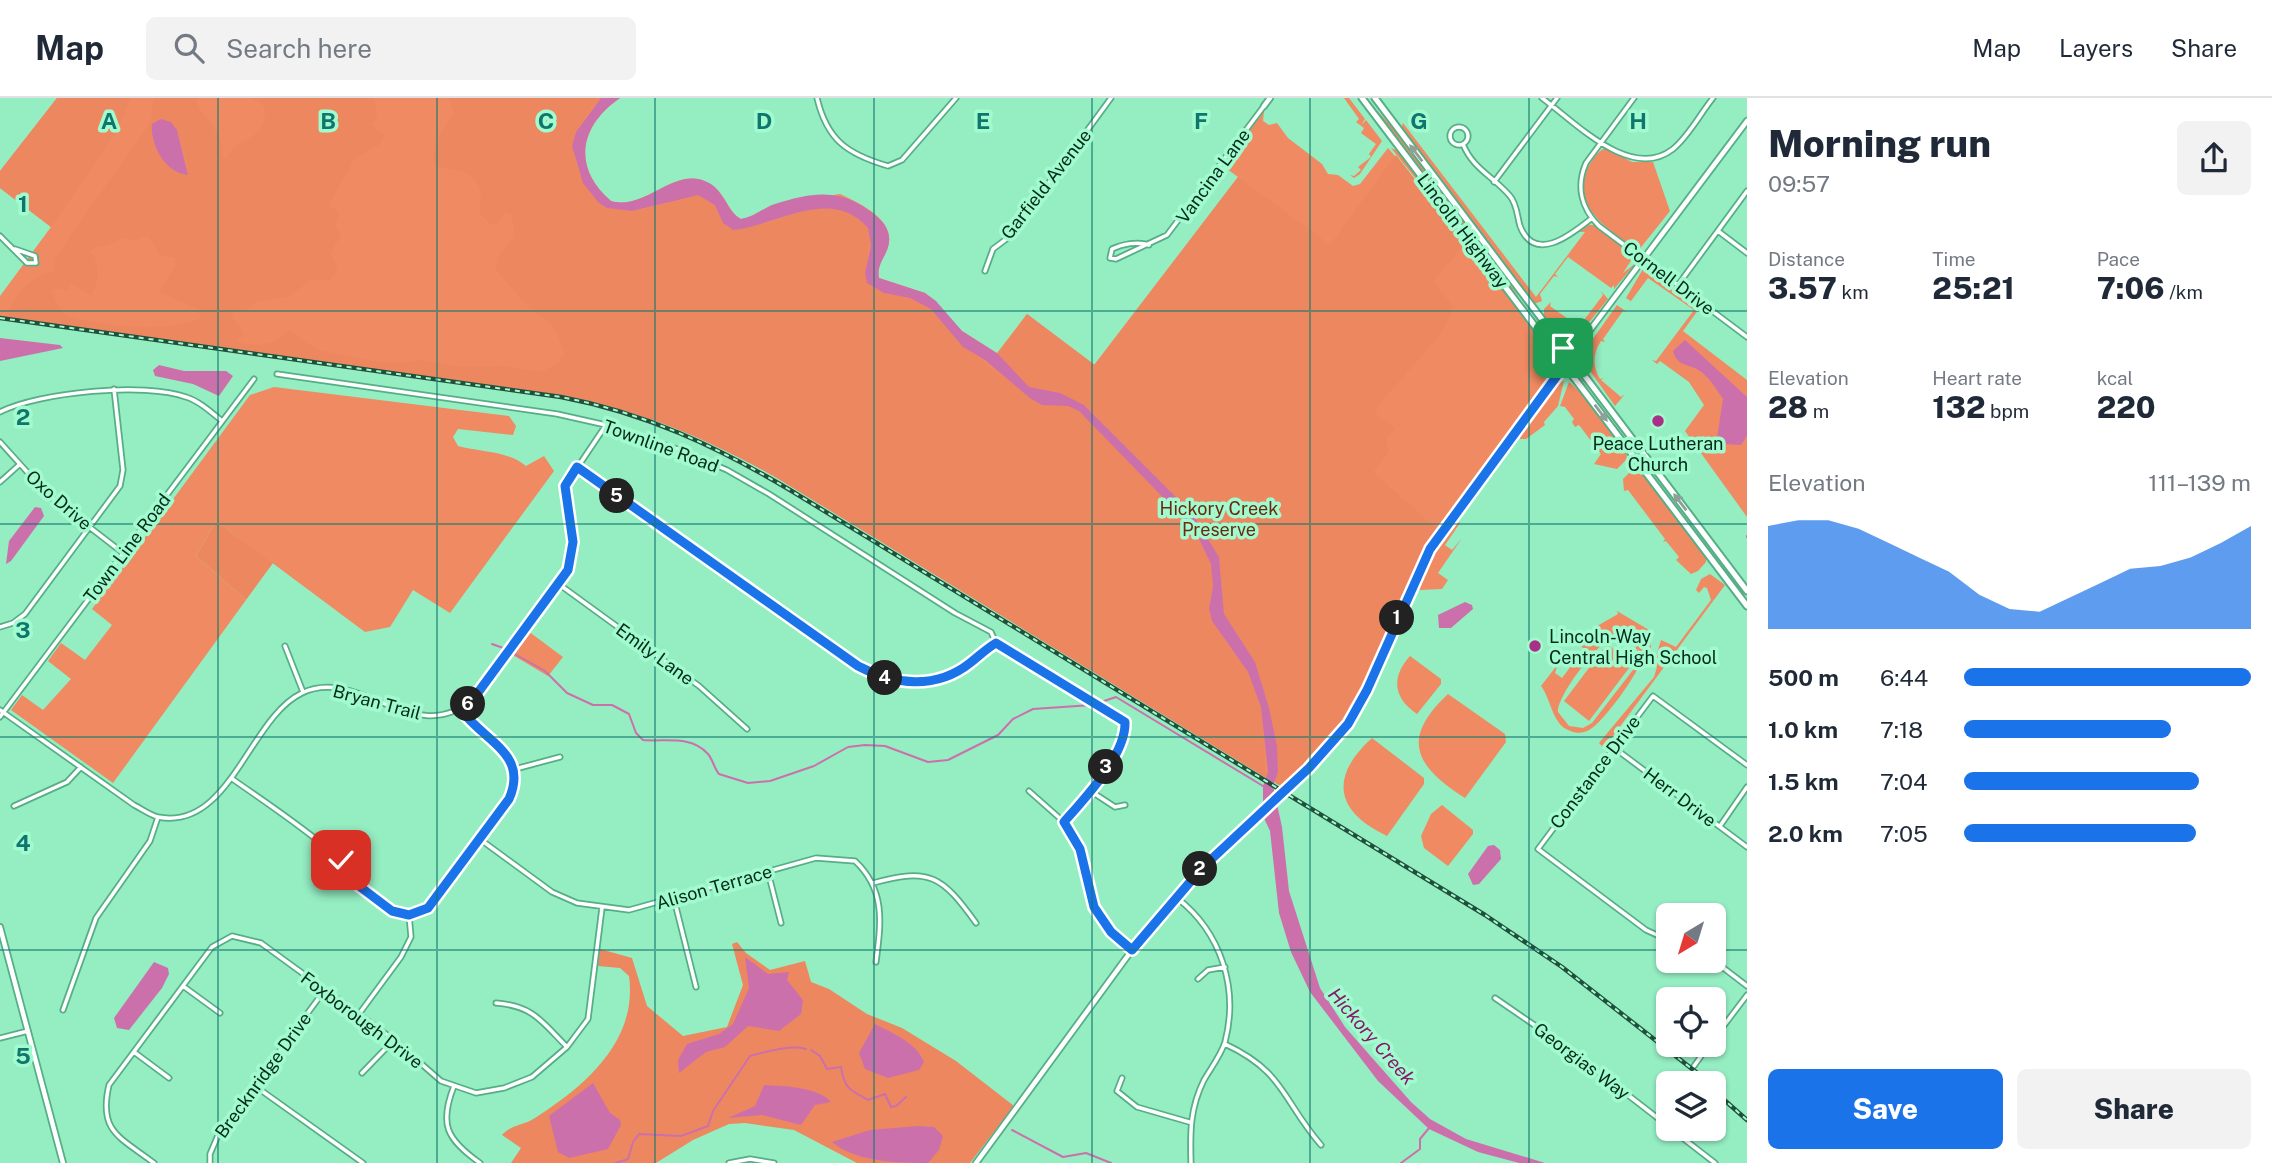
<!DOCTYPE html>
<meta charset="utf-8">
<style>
body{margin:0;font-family:"Public Sans",sans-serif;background:#f2f2f3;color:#1f2937;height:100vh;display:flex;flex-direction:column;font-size:26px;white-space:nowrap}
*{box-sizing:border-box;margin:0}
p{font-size:23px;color:#747a83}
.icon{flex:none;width:38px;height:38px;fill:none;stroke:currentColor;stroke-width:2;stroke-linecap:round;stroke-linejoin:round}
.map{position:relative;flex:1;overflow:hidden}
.details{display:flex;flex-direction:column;background:#fff;width:525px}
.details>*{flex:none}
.needle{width:46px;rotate:218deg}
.controls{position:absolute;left:1656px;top:805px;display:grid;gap:14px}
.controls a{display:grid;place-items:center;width:70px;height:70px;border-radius:10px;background:#fff;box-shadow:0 2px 5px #0004;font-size:35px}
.pin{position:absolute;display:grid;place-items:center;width:60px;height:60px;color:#fff;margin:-30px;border-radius:14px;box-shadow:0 4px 10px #0006}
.km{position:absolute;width:35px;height:35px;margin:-18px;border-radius:50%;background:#222;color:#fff;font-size:19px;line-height:35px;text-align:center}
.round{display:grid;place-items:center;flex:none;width:74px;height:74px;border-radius:10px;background:#f2f2f3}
.head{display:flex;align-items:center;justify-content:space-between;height:119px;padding:0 21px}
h1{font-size:38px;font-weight:800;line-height:52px}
.stats{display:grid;grid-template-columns:repeat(3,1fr);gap:10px;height:119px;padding:7px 21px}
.stats div{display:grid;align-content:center}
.stats b{font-size:30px;font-weight:800}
.stats small{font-size:19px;font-weight:400}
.stats p{font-size:19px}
.chart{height:196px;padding:14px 21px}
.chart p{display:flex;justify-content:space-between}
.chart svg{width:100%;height:126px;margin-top:7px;fill:#1a73e8;opacity:.7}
.primary-button{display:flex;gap:14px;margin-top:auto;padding:14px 21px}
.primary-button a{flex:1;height:80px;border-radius:10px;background:#1a73e8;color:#fff;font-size:28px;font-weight:800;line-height:80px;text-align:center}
.primary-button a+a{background:#f2f2f3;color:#1f2937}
ul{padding:0 21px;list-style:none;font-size:23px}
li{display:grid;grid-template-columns:112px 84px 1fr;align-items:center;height:52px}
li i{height:18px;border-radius:9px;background:#1a73e8}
header{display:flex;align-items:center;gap:42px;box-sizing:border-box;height:98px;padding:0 35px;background:#fff;border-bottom:2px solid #e0e1e3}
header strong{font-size:33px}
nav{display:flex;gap:38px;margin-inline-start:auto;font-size:24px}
.search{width:490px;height:63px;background:#f2f2f3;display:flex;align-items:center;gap:18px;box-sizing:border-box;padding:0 24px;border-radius:10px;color:#747a83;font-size:26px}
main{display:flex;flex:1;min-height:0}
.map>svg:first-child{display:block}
.green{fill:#f08a62;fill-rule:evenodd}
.forest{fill:#ed875f;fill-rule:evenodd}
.water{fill:#cc70ac}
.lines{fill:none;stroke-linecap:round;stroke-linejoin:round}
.stream{stroke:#cc70ac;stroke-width:2}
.minor-casing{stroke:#56ae86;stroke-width:7}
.tertiary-casing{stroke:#56ae86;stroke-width:8}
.primary-casing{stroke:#56ae86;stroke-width:9}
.minor{stroke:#fff;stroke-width:3.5}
.tertiary{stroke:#fff;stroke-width:4.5}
.primary{stroke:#fff;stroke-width:5}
.rail-casing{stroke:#20503b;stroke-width:4.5}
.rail{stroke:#a2fbcf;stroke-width:2;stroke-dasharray:5;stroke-linecap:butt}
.oneway{fill:#8ea098}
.route-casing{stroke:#fff;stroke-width:14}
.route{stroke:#1a73e8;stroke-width:9}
.grid{fill:none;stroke:#0f766e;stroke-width:2;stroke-opacity:0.55}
.poi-dot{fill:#a93086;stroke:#a2fbcf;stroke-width:2.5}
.labels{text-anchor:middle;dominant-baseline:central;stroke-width:7;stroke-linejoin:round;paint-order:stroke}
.street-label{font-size:18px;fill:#042b1b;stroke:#a2fbcf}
.poi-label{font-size:18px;fill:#042b1b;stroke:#a2fbcf}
.park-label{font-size:18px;fill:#6a2a0e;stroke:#a2fbcf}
.water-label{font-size:19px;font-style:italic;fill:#88196a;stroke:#a2fbcf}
.grid-label{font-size:23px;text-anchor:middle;font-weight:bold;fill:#0f766e;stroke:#a2fbcf;stroke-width:7;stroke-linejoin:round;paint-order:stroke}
</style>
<header>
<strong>Map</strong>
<div class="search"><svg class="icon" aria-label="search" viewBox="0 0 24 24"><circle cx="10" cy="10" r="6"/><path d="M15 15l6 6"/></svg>Search here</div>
<nav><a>Map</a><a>Layers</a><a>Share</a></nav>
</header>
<main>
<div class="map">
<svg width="1747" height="1065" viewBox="0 0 1747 1065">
<rect width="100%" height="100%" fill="#95edc2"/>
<path class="green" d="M57,0H620C579,28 572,70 611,103C644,113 673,70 704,83C726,91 726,113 741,121L751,119L772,107L840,96C859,105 897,122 888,149C884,162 876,166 879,180L925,195L962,233L997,255L1027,216L1094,267L1238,79L1223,68L1264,13L1263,23L1269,27L1277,25L1288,40L1322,66L1328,76L1338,77L1353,88L1360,86L1388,50L1451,124L1391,50L1398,53L1554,258L1557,266L1546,286L1420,462L1363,593L1344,624L1325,649L1283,689L777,380C705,339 635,310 553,296L0,219V198L51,129L0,90V73Z
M1344,0H1349L1365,21L1361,27L1366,22L1382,43L1360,76L1354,80L1350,77L1354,78L1361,72L1358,69L1371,59L1369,56L1376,46L1361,35L1364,30L1356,24L1359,21Z
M1365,0L1397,34L1520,200L1505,183Z
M1403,25L1536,199L1585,134H1579L1589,127H1594L1634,158L1623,175L1636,165L1614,191V187L1611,190L1568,159L1555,176L1558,179L1554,178L1540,196L1542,203L1534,206L1401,30Z
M1605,50L1632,64H1653L1670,113L1638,153C1612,133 1570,111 1587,71C1591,63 1597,54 1605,50Z
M1650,170L1701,208L1683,233L1747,282V419L1685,333L1704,307L1689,284L1660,263L1657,266L1652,262L1656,263L1694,212L1648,180L1631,203L1634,205L1626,200L1643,171L1648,172Z
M1601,193L1608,201L1573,244L1574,239L1566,243L1562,240L1544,219V211L1551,204L1550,208L1582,231L1581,226L1603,197Z
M1617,207L1627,214L1623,213L1603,241L1605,244L1601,243C1593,255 1592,268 1600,281L1604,280L1601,282L1621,299L1625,296L1615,308L1583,263L1590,245Z
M1564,283L1558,308L1544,324L1545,327L1526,341H1520L1519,337L1558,285Z
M1569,284L1584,297L1626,352L1627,361L1617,371L1594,366L1601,356L1579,327L1575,329L1572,324L1574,321L1565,309L1560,308Z
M274,289L509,318L516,328L513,337L458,331L453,339L458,348C480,354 509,353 526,368L544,358L554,373L450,515L413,492L390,529L365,534L216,423L196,458L246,502L113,685L11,612L22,597L43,612L71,581L48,563L61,545L85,562L112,527L92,511L250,297Z
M1632,372L1642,374L1706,458V464L1698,473L1691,476L1676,462L1679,459L1666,443L1663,444L1665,441L1628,392L1624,393L1623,381Z
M1453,422L1460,425L1445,447L1452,452L1462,440L1438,475L1448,482L1442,491L1420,492C1412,475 1443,437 1453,422Z
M1710,476L1725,487L1604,650L1599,645L1654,579L1657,569L1653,568L1661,542L1676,549L1711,502L1707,490L1704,489L1699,495L1696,492L1701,481Z
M1617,513L1649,532L1651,551L1646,558L1643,556C1642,572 1603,625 1589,632C1582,636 1574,635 1568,632C1552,625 1551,601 1541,588L1558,566L1555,575L1562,580L1584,551L1580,547L1590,532L1600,540L1592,531L1618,516ZM1614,538C1632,537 1642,550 1636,568L1592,625L1583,630L1569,628L1558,614C1557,598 1598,544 1614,538Z
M528,533L563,559L548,578L511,556Z
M1607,546L1632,566L1589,623L1564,603Z
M1410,558L1441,581V586L1417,616C1393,600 1391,579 1410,558Z
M1448,596L1505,636L1506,644L1465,700C1415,668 1400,641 1448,596Z
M1372,640L1424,680V686L1387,738C1334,713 1330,678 1372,640Z
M1442,707L1473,732V736L1448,768L1424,750L1421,738L1431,716Z"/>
<path class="forest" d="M57,0H131L118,31L51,129L0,90V73Z
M154,0H199L196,4C205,22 225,37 222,57L226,61C240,35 270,44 264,8L250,0H374L377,19L371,27L384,37L379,47L355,60L331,102L330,107L339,116L335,127L341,138L330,155L338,171L329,183L312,181L290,198L257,203L244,213L230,215L244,236L236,244C258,248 273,249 289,233L318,252L378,264L407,265L420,262L460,269L502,268L542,274L559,264L565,255L554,229L530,211L495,171L499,156C516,143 516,135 511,116L505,114L497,125L491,126L480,117C479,108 483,96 479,88C469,67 449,75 434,66C430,46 444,31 454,16L448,0H601C593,9 579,24 576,35C567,70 592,113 630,113C654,113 674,97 698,97L715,107L726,130C740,128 758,129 771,124C804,112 841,99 868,130C871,150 864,170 867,185L884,195L910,200L932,211L963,249L1042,307L1068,308L1084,316L1185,422L1209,459L1214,483L1209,504L1215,529L1248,574L1261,609L1266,680L777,380C705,339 635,310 553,296L8,220C11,199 33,175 54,174L55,160L150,25ZM177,32L188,68L185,78C169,68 157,57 151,39ZM148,138L160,157L175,160L176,166L159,194L196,210L202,219C177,236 89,229 62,215L51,193L57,190L68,193L71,185L91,197C100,186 100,162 90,153C100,146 111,149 121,140L133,143Z
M1396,57L1464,144C1456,160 1443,169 1433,184L1452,207C1453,234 1389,289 1374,314L1395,331L1386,341L1389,354L1373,374L1439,433C1404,484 1391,541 1362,594C1342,632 1314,660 1283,689L1275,685L1278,674L1277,649L1269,610L1255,564L1224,516L1220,465L1212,446L1191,413L1089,311L1060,295L1029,289L998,256L1027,216L1095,267L1238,79L1330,147Z
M216,423L273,465L246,502L196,458Z
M737,844L746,855L770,872L805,863L811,884L829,891L867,916L902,930L956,963L1014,1008L970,1065H857L794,1032L745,1025L729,1026L693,1042L656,1065H511L521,1050L502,1037C510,1027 525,1027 535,1020C585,988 638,943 629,878L620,870L598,868L600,851L632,860L647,908L683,938L727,929L743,887L732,846Z"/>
<path class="water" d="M601,0H620C579,28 572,70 611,103C646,113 676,66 709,85C725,94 727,114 741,121C754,119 763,110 775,106C810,95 836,90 867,111C878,119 888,126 889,140C890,156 876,164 879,180L925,195L936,203L962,233L998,256L1029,289L1060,295L1084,307L1192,415L1219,459L1224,516L1255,564L1269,610L1277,648L1278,674L1273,688L1282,729L1289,793L1320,890L1345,929L1411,1004L1430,1021L1466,1041L1545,1065H1519L1478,1054L1429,1031L1378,983L1310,894L1291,854L1279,815L1270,733L1263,718V688L1268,674L1261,609L1248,574L1212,523L1209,510L1213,489L1211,466L1197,437L1185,422L1079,313L1068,308L1042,307L1031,301L985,262L963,249L931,211L910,200L884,195L867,185L865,175L871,148L868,130C830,87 777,128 733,132L723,125L715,107L698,97L632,113L607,110L599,105L583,85L572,48L576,34Z
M161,21L171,24L177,32L188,77C165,75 150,47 152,26Z
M0,240L60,247L63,250L0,263Z
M1685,242L1747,299V338L1741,347L1722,346L1717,340L1723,301C1717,292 1709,279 1700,273C1689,265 1678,270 1673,253Z
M159,267L184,273H226L233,278L219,298L193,286L155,278L153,272Z
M35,409L41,410L44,418L11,463L6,466L9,443Z
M1465,504L1472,507L1473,511L1451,530H1439L1438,517Z
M1494,747L1500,752L1501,761L1479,786L1473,787L1468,776L1488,748Z
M745,859L768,876L789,874L787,882L803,902L801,916L779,933L748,928L725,949L706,954L679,975L678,962L687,946L719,936L733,926L749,890Z
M154,864L168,870L169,876L162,890L129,932L117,930L114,920Z
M875,926C892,935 917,945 924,964L919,972L888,980L865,971L859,955Z
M593,985L610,1015L620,1022L621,1027L608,1051L569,1060L558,1054L549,1018Z
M764,987C783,988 819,989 831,1004L815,1007L801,1027L762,1017L728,1020L755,1008Z
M918,1028L934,1029L943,1038L939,1052L928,1065C898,1065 855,1064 832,1044L870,1032Z"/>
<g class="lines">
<path class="stream" d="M1747,438V439
M492,546L506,551
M513,555L545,573L567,595L593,607H612L629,616L636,635L643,642C666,644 691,637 708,656C713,662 714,670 719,676L748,685L770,683L814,668L848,649L865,647L885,648L928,664L948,662L998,637L1013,621L1033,611L1092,607
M1098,605L1116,599L1263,688
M811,952L820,958L827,971L841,969C844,990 850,992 868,1002L885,996L891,1009L896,1008L906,999
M1012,1032L1063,1059L1086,1055L1111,1065
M616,1065L628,1061L633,1044L639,1036L681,1038L708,1028L713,1013L750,958C764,954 793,946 806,951
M1401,1065L1420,1051V1041L1429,1030"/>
<defs>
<path id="minor" d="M817,0C827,42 847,56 888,68L902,62L956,0
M1542,0C1575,24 1631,84 1673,51C1689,38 1700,16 1713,0
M1634,0L1586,65C1576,88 1581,110 1599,128L1747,239
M1450 38a9 9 0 1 1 18 0a9 9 0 1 1-18 0Z
M1463,46C1472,70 1494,79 1510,98C1517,106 1517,118 1520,128C1535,167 1573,135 1592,120
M1494,84L1557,0
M1718,133L1747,155
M0,138L27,165H36L35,158L15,151
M1149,147C1138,143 1122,146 1112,151L1110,160L1116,161L1167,137L1264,8
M985,173L993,151L1009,139L1111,0
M1678,187L1747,93
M277,276L557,316L606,327L683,353L727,372L769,396L955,515L991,534L996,545
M0,314C39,294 145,284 186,299C199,303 211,314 222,323
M0,344L48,397L123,455
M577,370L858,568C894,587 936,592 970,565C979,558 986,551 996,545L1116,618L1125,624C1126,657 1085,700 1064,724
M0,384L19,367
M560,487L699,588L747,631
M0,529L13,525L25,516L120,388L123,372L114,291
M285,548L303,594
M0,612L134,707C142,711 150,717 158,719C230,733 249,620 302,595C359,567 416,653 474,600L568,472L573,444L565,388L606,327
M0,619L254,281
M1613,649L1747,749
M515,671L560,659
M231,680C265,704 302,728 334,756C356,774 365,803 395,813C406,817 420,816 430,808C449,790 523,693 515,670C509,654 494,647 482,636C474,630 468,620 461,612
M1029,693L1064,724L1080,751L1094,809L1111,834L1132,852
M1092,694L1115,709L1125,707
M14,708L67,684L81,669
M1720,728L1747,689
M481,742L552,794L577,805L629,812L816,760L855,763C886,792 881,825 876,864
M768,774L781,825
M873,785C930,769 942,778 976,825
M1177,800C1221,834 1239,890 1225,944C1221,957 1211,970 1204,982C1190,1010 1190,1034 1191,1065
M674,801L696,889
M1668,842L1646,832L1538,751L1653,598L1747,667
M1713,862L1747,888
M1198,881L1208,872L1225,869
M183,888L220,915
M1495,900L1562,946L1668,1028
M496,905C534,908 542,924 567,949
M63,912L96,820L150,743L158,719
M359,916L401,859L411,839L409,817
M0,940L28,933
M1713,942L1747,897
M1225,946C1285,974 1282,1002 1321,1047
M134,954L169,980
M1694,968L1709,947
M362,975L394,942
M1122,980L1117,993L1137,1009L1189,1024
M255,988L363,1065
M454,988C439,1026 446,1041 480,1065
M1671,1031L1715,1065
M154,1065C120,1039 98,1034 109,987L212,849L232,838L261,845L394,942L441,983L476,995L504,990L532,979L567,949L588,921L602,810
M210,1065V1056L219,1035L324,893
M729,1065L750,1061L774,1065"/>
<path id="tertiary" d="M1264,8L1270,0
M0,829L63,1065
M976,1065L1132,852L1202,770L1309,670L1348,626L1367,592L1430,451L1476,384L1747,23"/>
<path id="primary" d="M1362,0L1747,508
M1375,0L1747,493"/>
</defs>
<use href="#minor" class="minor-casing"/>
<use href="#tertiary" class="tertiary-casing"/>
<use href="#primary" class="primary-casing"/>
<use href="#minor" class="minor"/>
<use href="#tertiary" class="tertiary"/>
<use href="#primary" class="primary"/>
<defs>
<path id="rail" d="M0,220L561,299C645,315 716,348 790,392L1485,817L1562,869L1710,985
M1713,992L1747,1022"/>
</defs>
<use href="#rail" class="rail-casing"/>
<use href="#rail" class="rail"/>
</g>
<defs><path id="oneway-solid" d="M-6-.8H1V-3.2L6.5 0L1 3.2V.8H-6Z" transform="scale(1.75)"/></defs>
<g class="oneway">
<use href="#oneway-solid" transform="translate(1416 55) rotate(-127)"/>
<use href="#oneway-solid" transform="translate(1601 315) rotate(53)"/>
<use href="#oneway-solid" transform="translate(1680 404) rotate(-127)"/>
</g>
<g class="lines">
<defs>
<path id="route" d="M341,762L359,788L392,813L409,817L428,810L509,701C529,656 485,644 461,612L474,600L568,472L573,444L565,388L577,369L858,568C894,587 936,592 970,565C979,558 986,551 996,545L1125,624C1126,657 1085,700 1064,724L1080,751L1094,809L1111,834L1132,852L1202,770L1309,670L1348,626L1367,592L1430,451L1570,260L1563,250"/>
</defs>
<use href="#route" class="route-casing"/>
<use href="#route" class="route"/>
</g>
<path class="grid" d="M218,0V1065M437,0V1065M655,0V1065M874,0V1065M1092,0V1065M1310,0V1065M1529,0V1065M0,213H1747M0,426H1747M0,639H1747M0,852H1668M1713,852H1747"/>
<g class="poi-dot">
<circle cx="1658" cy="323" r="7"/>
<circle cx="1535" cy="548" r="7"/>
</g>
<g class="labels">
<g class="street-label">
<text transform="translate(1213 78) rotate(-54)">Vancina Lane</text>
<text transform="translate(1046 86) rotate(-52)">Garfield Avenue</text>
<text transform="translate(1463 133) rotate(53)">Lincoln Highway</text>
<text transform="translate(1669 180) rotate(37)">Cornell Drive</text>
<text transform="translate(661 348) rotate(20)">Townline Road</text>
<text transform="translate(59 402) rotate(41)">Oxo Drive</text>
<text transform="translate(127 450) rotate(-53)">Town Line Road</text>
<text transform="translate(655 556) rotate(36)">Emily Lane</text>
<text transform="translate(377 604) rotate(15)">Bryan Trail</text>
<text transform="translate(1595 674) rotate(-53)">Constance Drive</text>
<text transform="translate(1680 699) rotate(37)">Herr Drive</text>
<text transform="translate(714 789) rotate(-16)">Alison Terrace</text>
<text transform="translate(362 922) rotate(37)">Foxborough Drive</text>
<text transform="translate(1582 963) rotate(37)">Georgias Way</text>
<text transform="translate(263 977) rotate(-54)">Brecknridge Drive</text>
</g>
<g class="poi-label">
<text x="1658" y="345">Peace Lutheran<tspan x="1658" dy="21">Church</tspan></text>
<text x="1549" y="538" text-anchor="start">Lincoln-Way<tspan x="1549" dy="21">Central High School</tspan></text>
</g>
<g class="park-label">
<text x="1219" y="410">Hickory Creek<tspan x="1219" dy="21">Preserve</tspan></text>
</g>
<g class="water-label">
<text transform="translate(1372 938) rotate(49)">Hickory Creek</text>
</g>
</g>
<g class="grid-label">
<text x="109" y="31">A</text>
<text x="328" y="31">B</text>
<text x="546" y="31">C</text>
<text x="764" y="31">D</text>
<text x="983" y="31">E</text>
<text x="1201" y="31">F</text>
<text x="1419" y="31">G</text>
<text x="1638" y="31">H</text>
<text x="23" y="114">1</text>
<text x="23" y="327">2</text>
<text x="23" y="540">3</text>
<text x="23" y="753">4</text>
<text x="23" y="966">5</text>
</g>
</svg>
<div class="controls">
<a><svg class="needle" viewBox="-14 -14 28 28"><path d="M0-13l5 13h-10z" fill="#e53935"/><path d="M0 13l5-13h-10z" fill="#747a83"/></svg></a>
<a><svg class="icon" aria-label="locate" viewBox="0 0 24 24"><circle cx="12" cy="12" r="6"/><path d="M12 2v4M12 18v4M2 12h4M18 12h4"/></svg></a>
<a><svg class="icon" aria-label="layers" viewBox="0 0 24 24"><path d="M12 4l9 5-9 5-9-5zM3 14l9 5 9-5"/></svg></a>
</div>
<div class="pin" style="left:1563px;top:250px;background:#1e9e55"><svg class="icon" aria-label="arrive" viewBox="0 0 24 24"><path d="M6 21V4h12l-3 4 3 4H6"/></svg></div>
<div class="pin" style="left:341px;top:762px;background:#d93025"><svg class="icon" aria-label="check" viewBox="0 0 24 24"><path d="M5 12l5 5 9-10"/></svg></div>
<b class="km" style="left:1397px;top:520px">1</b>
<b class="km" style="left:1200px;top:771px">2</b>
<b class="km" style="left:1106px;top:669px">3</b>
<b class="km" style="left:885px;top:580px">4</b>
<b class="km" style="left:617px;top:398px">5</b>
<b class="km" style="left:468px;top:606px">6</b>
</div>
<section class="details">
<div class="head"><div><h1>Morning run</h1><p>09:57</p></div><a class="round"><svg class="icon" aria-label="share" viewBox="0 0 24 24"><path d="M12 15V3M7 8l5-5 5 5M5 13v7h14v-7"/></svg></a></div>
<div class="stats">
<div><p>Distance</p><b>3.57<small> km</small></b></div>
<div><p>Time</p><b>25:21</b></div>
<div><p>Pace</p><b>7:06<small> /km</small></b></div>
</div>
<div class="stats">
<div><p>Elevation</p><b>28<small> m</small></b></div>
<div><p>Heart rate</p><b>132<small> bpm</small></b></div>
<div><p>kcal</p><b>220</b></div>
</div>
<div class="chart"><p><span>Elevation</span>111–139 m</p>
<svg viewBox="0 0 160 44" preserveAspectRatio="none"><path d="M0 44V8L10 6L20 6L30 9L40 14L50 19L60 24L70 32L80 37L90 38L100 33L110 28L120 23L130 22L140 19L150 14L160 8V44z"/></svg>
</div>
<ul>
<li><b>500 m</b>6:44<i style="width:100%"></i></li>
<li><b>1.0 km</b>7:18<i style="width:72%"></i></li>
<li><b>1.5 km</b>7:04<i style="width:82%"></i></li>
<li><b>2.0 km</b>7:05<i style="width:81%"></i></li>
</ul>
<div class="primary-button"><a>Save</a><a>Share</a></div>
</section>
</main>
